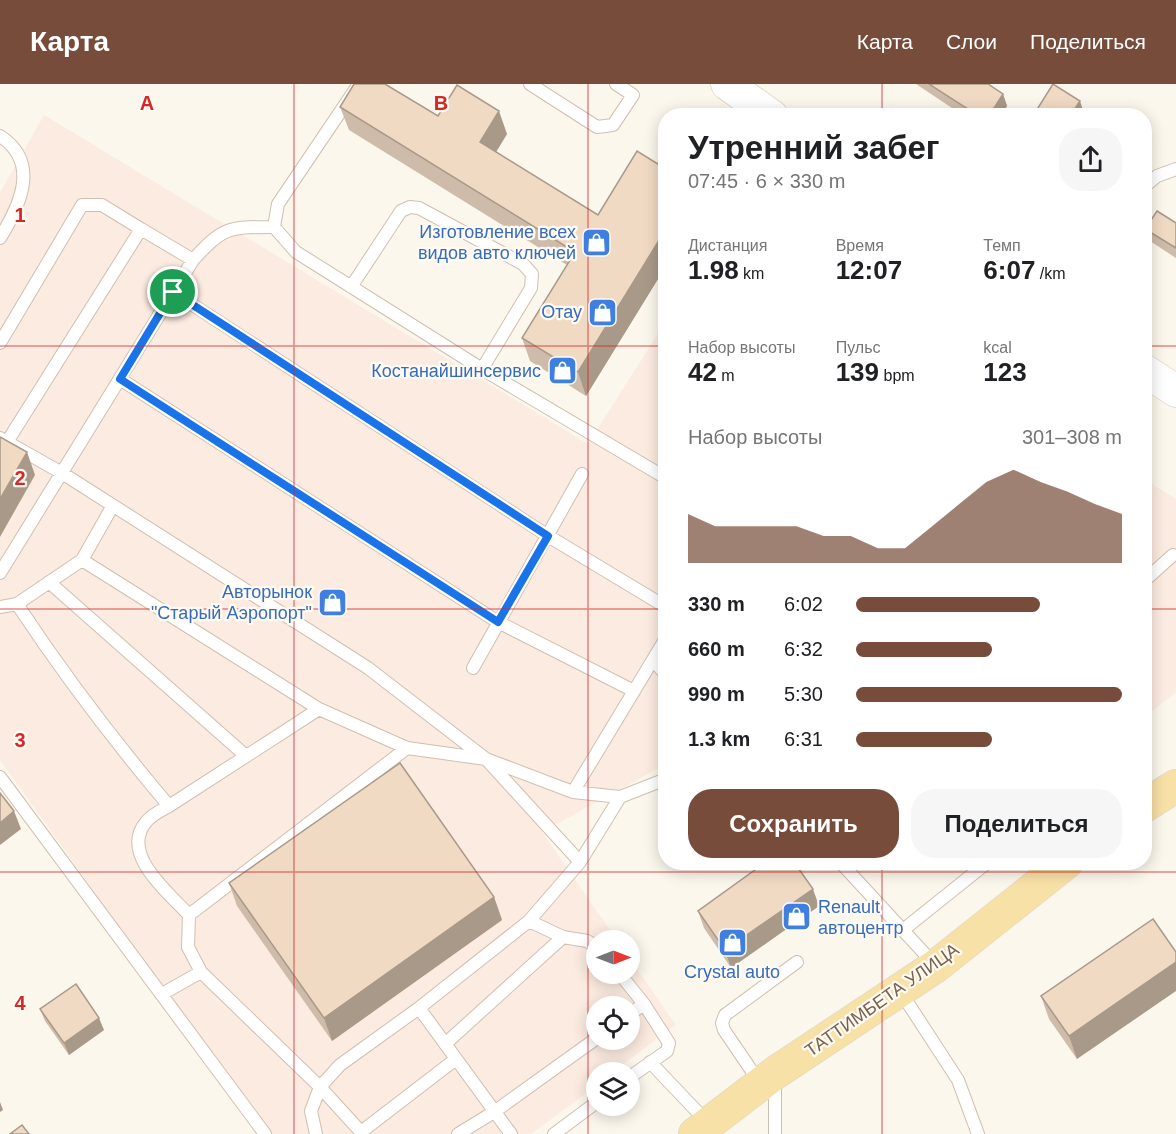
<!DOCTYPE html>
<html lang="ru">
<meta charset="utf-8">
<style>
body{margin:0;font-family:Arial,sans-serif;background:#f6f6f6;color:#202124;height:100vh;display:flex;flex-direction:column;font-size:22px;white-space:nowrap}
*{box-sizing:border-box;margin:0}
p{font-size:20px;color:#757577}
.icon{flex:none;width:33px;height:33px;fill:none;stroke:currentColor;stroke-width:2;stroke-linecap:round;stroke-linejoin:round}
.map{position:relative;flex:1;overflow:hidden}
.side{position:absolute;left:658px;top:24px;width:494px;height:762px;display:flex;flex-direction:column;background:#fff;border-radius:24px;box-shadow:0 3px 15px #0003}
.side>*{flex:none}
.needle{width:39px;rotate:90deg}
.controls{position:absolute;left:586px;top:846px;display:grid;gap:12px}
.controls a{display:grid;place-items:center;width:54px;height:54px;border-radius:50%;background:#fff;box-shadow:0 3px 15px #0003;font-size:30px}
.pin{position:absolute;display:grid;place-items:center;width:51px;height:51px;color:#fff;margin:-26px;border:3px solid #fff;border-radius:50%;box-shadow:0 2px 6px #0007}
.round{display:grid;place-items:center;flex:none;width:63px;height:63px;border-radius:24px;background:#f6f6f6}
.overview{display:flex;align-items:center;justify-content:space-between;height:102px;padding:0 30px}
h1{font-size:33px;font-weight:700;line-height:45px}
.metrics{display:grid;grid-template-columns:repeat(3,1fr);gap:9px;height:102px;padding:6px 30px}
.metrics div{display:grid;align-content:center}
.metrics b{font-size:26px;font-weight:700}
.metrics small{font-size:16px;font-weight:400}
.metrics p{font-size:16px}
.chart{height:168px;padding:12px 30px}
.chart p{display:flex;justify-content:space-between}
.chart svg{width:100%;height:108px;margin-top:6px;fill:#774c3a;opacity:.7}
.button{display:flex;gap:12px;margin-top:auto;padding:12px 30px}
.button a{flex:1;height:69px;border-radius:24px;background:#774c3a;color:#fff;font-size:24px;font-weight:700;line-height:69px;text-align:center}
.button a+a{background:#f6f6f6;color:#202124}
ul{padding:0 30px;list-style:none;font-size:20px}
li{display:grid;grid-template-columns:96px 72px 1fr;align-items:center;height:45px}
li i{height:15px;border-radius:8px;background:#774c3a}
header{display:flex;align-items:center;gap:36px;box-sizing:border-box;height:84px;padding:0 30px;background:#774c3a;color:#fff}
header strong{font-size:28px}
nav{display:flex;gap:33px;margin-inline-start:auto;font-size:21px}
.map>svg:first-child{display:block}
.commercial{fill:#fcebe0;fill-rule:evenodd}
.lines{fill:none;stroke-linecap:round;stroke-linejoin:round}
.lane-casing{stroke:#cfc0b0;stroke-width:14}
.secondary-casing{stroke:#d2c1ae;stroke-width:33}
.primary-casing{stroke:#d9d3cd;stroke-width:34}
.lane{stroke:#fff;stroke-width:12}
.secondary{stroke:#fff;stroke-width:32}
.primary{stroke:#f8e1a7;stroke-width:33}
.wall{fill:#cfbba9}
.shaded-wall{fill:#a99989}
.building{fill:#f1dac4;stroke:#a99989;stroke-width:1.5}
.route-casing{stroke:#fff;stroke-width:12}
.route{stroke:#1a73e8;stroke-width:8}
.grid{fill:none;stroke:#d62828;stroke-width:1.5;stroke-opacity:0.55}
.labels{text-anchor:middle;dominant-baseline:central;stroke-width:4.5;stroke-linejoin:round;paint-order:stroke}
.shop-label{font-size:18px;fill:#366cbe;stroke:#fffbf3;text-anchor:end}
.street-label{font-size:18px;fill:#78614e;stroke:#fffbf3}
.grid-label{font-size:20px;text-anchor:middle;font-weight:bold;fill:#d62828;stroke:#fffbf3;stroke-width:4.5;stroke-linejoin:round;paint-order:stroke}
</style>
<header>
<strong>Карта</strong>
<nav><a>Карта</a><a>Слои</a><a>Поделиться</a></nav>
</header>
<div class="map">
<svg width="1176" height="1050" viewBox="0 0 1176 1050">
<rect width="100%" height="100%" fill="#fcf7ec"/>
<path class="commercial" d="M44,31L588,360L666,237V680L542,748L617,856H597V890H630V875L676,941L613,988H597V1001L531,1050H268L0,676V109ZM597,922H630V956H597Z
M1144,395L1176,415V608L1145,633Z"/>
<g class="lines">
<defs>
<path id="lane" d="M359,0L278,120L274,143L296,168L482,285L666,394
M530,0L597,43L613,41L633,11L616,0
M0,52C40,78 21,120 0,154
M1144,103L1157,92L1176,85
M351,203L401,127L410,123L419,124L523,180L532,190L531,204L482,285
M173,208L548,452L666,523
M0,259L82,121H102L141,145
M120,295L498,538L634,607
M0,354L62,389L368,584L486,675L580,778
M7,358L141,145L193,176C224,142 229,143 274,143
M82,476L319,625L407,664L486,675L573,708L620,713L666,695
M0,489L193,176
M1144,497L1173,471
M49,498L246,672
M17,520L82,476L112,423
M0,523L17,520C64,591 114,657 169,722C162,726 151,731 146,738C119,770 170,810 189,831L188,863L201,888L320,1003L340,981L419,924L529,837L580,778L620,713
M653,576L666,591
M473,584L582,390
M0,693L265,1050
M573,708L666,554
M169,722L319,625
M840,778L935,881
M189,831L407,664
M529,837L563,853L587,857L597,863
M903,846L988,778
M620,890L644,920L669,959L667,967L630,993
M900,907L958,996L978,1050
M162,910L201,888
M419,924L511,1050
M630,930L644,920
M445,960L563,853
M650,978L707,1038
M760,999L724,946L722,939L725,931L797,878
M316,1050L311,1027L320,1003L361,1048L456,975
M458,1050L494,1028L597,954
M554,1050L597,1018
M775,1050V994"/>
<path id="secondary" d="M727,0L772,32
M1144,286L1176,307"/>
<path id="primary" d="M1144,722L1176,702
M695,1050L775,989L936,882L1067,778"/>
</defs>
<use href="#lane" class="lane-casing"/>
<use href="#secondary" class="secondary-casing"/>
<use href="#primary" class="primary-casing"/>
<use href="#lane" class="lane"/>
<use href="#secondary" class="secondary"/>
<use href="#primary" class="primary"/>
</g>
<path class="wall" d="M916,0H988L1003,10L1007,22L1001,32H964Z
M340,23L507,50L496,68L598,131L666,85V182L586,312L530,277L522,254L567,181L349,46Z
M1036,27L1084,29L1082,32H1038Z
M1176,139V174L1150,157L1145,145Z
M229,799L494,813L502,836L332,957L237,822Z
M819,822L731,884L704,844L698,827Z
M1176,868L1077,975L1049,935L1041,912Z
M40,925L104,946L69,971L45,937Z"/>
<path class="shaded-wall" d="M1003,10L1007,22L1001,32H989Z
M1080,17L1084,29L1082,32H1070Z
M499,27L507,50L488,81L480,58Z
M666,145V182L586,312L578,288Z
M27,368L35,391L0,453V415Z
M14,727L21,745L0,761V739Z
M813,805L819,822L731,884L725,866Z
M494,813L502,836L332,957L324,934Z
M1176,878V907L1077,975L1069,952Z
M99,934L104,946L69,971L64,959Z
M0,1018L3,1026L0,1028Z"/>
<path class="building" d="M354,0H385L438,32L457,1L499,27L480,58L598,131L637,67L666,85V145L578,288L522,254L575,168L340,23Z
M929,0H988L1003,10L989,32H969L971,27Z
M1053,0L1080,17L1070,32H1044L1036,27Z
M1157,127L1176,139V164L1145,145Z
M0,353L27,368L0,415Z
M400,679L494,813L324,934L229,799Z
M0,709L14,727L0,739Z
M766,778H794L813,805L725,866L698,827Z
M1153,835L1176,868V878L1069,952L1041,912Z
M76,900L99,934L64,959L40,925Z
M22,1041L29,1050H10Z"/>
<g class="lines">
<defs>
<path id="route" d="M173,208L548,452L498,538L120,295Z"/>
</defs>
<use href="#route" class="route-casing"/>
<use href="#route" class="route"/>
</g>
<path class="grid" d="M294,0V1050M588,0V1050M882,0V32M0,262H666M1144,262H1176M0,525H666M1144,525H1176M882,778V1050M0,788H1176"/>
<defs>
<symbol id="shop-square" viewBox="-11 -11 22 22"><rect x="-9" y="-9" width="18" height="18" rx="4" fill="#3f7fe0" stroke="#fffbf3"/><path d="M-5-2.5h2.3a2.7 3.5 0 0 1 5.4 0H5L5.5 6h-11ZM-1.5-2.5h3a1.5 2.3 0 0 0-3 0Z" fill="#fff"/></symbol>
</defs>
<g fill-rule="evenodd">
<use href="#shop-square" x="580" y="142" width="33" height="33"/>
<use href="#shop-square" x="586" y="212" width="33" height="33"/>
<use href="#shop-square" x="546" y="270" width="33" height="33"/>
<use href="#shop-square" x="316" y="502" width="33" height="33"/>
<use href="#shop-square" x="780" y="816" width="33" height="33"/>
<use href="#shop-square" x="716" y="842" width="33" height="33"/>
</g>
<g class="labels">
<g class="shop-label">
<text x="576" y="148">Изготовление всех<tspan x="576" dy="21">видов авто ключей</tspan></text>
<text x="582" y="228">Отау</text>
<text x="541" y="287">Костанайшинсервис</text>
<text x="312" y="508">Авторынок<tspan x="312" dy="21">"Старый Аэропорт"</tspan></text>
<text x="818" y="823" text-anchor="start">Renault<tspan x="818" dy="21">автоцентр</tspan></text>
<text x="732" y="888" text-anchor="middle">Crystal auto</text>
</g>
<g class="street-label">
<text transform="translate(882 916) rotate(-35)">ТАТТИМБЕТА УЛИЦА</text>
</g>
</g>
<g class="grid-label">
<text x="147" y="26">A</text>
<text x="441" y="26">B</text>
<text x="20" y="138">1</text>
<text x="20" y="401">2</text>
<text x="20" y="663">3</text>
<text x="20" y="926">4</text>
</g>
</svg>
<div class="controls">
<a><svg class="needle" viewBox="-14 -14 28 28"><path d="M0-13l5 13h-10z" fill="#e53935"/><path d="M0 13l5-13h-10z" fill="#757577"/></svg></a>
<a><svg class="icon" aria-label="locate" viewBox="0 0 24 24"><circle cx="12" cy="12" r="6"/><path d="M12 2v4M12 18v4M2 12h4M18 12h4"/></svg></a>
<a><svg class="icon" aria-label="layers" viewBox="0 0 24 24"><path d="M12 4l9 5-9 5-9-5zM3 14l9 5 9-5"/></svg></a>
</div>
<div class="pin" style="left:173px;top:208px;background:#1e9e55"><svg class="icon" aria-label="arrive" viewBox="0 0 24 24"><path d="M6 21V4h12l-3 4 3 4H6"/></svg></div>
<section class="side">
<div class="overview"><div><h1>Утренний забег</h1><p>07:45 · 6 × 330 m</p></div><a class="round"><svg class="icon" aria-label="share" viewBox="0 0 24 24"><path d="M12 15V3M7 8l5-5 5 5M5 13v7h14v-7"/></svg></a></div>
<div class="metrics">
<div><p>Дистанция</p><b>1.98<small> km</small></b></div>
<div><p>Время</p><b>12:07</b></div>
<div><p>Темп</p><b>6:07<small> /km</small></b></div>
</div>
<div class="metrics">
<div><p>Набор высоты</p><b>42<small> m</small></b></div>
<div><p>Пульс</p><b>139<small> bpm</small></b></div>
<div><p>kcal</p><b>123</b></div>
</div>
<div class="chart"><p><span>Набор высоты</span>301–308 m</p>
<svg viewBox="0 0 160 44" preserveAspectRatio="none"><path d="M0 44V24L10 29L20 29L30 29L40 29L50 33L60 33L70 38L80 38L90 29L100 20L110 11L120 6L130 11L140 15L150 20L160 24V44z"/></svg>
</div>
<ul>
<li><b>330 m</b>6:02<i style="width:69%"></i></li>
<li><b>660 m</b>6:32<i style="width:51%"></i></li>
<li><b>990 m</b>5:30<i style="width:100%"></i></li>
<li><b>1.3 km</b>6:31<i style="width:51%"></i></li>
</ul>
<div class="button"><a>Сохранить</a><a>Поделиться</a></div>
</section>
</div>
